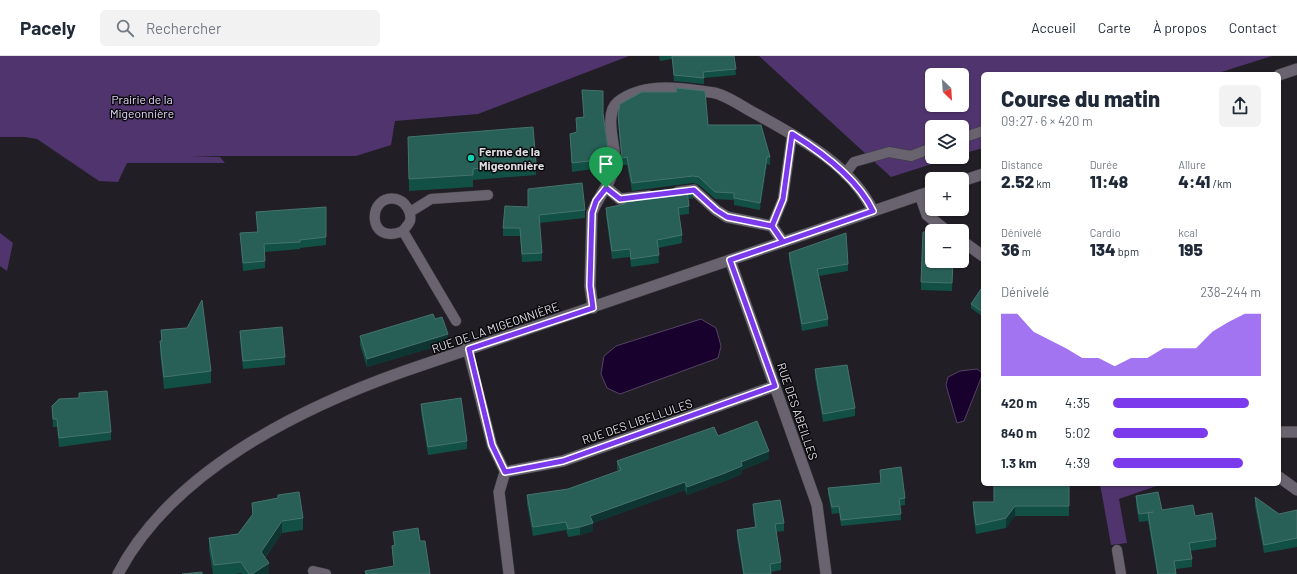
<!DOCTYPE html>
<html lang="fr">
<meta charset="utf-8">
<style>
body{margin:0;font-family:Barlow,sans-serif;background:#f2f2f3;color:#1f2937;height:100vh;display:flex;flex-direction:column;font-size:15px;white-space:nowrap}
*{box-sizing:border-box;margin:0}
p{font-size:13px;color:#747a83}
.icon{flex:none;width:22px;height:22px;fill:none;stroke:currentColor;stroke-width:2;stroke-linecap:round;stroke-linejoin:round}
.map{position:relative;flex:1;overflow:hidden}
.sheet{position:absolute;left:981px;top:16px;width:300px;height:414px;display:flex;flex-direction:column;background:#fff;border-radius:6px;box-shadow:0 1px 3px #0004}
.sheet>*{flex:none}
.needle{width:26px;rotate:155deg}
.buttons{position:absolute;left:925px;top:12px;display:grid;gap:8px}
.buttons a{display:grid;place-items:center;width:44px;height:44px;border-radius:6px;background:#fff;box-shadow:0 1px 3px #0004;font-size:20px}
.pin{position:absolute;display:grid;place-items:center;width:34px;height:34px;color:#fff;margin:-41px -17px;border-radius:50% 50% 50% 0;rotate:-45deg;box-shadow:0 0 4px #0007}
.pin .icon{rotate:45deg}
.round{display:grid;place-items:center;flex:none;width:42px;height:42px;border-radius:6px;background:#f2f2f3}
.head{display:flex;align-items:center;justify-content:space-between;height:68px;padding:0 20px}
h1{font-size:22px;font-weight:800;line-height:30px}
.stats{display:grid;grid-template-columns:repeat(3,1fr);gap:6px;height:68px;padding:4px 20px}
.stats div{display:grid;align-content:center}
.stats b{font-size:17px;font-weight:800}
.stats small{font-size:11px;font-weight:400}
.stats p{font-size:11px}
.chart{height:112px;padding:8px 20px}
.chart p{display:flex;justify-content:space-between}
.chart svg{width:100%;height:72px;margin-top:4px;fill:#7c3aed;opacity:.7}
ul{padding:0 20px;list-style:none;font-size:13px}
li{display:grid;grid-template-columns:64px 48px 1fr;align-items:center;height:30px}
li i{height:10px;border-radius:5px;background:#7c3aed}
header{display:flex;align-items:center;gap:24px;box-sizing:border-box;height:56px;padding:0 20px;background:#fff;border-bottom:1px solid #e0e1e3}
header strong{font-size:19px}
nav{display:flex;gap:22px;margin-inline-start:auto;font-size:14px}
.search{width:280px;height:36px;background:#f2f2f3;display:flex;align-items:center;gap:10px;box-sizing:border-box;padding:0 14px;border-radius:6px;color:#747a83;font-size:15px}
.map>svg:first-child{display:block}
.green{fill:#50346e;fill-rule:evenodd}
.water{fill:#19012d;stroke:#544364}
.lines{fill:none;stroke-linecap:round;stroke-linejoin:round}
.service-casing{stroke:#3e3b42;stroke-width:11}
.minor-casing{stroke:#3e3b42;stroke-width:12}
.tertiary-casing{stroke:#3e3b42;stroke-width:12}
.service{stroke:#68636e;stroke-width:10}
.minor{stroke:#68636e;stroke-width:11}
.tertiary{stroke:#68636e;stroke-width:11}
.wall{fill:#125046}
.shaded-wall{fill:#0f3532}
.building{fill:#285f57;stroke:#45736d}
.route-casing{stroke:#fff;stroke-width:8}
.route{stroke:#7c3aed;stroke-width:5}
.poi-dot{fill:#0fd5b4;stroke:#0a090c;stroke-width:1.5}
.labels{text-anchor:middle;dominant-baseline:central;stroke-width:3;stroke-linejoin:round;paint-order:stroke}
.park-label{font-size:12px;fill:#e6d6fc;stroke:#0a090c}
.poi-label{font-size:12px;font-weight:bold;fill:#dfdde3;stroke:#0a090c;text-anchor:start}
.street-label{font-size:12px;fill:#dfdde3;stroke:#0a090c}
</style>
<header>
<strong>Pacely</strong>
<div class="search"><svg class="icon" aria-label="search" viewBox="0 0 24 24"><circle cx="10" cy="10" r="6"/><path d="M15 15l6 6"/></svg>Rechercher</div>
<nav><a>Accueil</a><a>Carte</a><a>À propos</a><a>Contact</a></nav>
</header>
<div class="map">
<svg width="1297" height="518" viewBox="0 0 1297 518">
<rect width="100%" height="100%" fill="#211e26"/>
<path class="green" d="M0,0H629L478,58L395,65L391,89L356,100H189L220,101L225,107H127L118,126L99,125L37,83L25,81H0Z
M759,0H1272L1215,18H983V92L962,98V71H932V101H954L891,121ZM932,19H962V49H932Z
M0,177L13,187L7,215L0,210Z
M1100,428H1162L1119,443L1127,487L1111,489Z"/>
<path class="water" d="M701,263L716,272L721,290L718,302L620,338L607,332L601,318L604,300L616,290Z
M977,313L983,317L964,365L957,367L946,329L948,321L960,315Z"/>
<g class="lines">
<defs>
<path id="service" d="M962,82L983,75
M845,118L854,106L889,96L911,100L932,92
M410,156L431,143L488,139
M772,170L783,143L792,78
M403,175C366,191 367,137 396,143C405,145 412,156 410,165C409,168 405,172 403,175L456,265
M466,287L492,389L505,416
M1117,494L1121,518
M313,515L326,518"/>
<path id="minor" d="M606,131L620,143L649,140
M678,136L694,134L716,154L727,161L772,170L783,186
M920,139L927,159L947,175
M962,185L983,200
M730,204L817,449L826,518
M593,252L590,230L592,157C598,140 613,125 615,107C616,91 603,58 618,46C641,28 674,31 700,35C707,36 715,36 721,39C734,44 746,53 758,59C801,83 851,109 873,155
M1279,376H1297
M1279,421L1297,434
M509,518L499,436L505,416L563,405L775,330"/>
<path id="tertiary" d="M1279,19L1297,13
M962,125L983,118
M118,518C171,416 298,353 402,316L932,135"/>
</defs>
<use href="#service" class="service-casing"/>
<use href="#minor" class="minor-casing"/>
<use href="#tertiary" class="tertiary-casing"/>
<use href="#service" class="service"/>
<use href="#minor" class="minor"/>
<use href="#tertiary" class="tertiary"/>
</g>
<path class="wall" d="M659,0H734L736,19L704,22V28L674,25L672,3L660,5Z
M676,32L708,69L770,101V109L767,108L760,154L734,149V144L715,143L699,129L693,127L632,135L627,109H622L618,66V59L676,36Z
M582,34L603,57L608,101L607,111L572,116L570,78L577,76L584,61Z
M408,81L536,107V119L473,124V131L409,135Z
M528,133L585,154V162L539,167L542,197V205L522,206L520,180H503V172L528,151Z
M692,133L693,134V143L688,142L689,150V158L679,159L682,179V187L658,192L659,207L631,211L630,201L612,203L606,160V152L625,148L634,145V140Z
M326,151V189L300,192V193L265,196V212L243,215L240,177L257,176L256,156Z
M789,197L848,208V215L819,220L828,263V270L802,275L789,204Z
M932,205H953L952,235L921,234V226Z
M983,230V261L971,252V248Z
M435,263L448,287L367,311L360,289V280Z
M187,272L211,315V327L164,333L160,296V285H161V274Z
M240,275L285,301V309L243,313L240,283Z
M815,313L855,352V360L823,366L815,321Z
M421,348L467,385V393L428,399L421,356Z
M52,350L111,376V384L59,391L57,371H53Z
M718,380L769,403L742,414V418L725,425L687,439L685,434L593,467V475L580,479L568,481L566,474L533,480L527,448V439L568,433L618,415L617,413V405Z
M880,414L905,442V449L900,450L901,464L841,470L839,457L832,458L828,438V432L881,427Z
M1069,428V460H1015L1006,472L976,478L973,456V446H994Z
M278,439L303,462V474L282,477L265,502L269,518H242L241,517L236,518H213L209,494V482L238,478L252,459V447L278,442Z
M1136,440L1162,454L1195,460L1216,483V491L1190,495L1192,503V511L1176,513V518H1157L1148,465L1139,466L1136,448Z
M1255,441L1279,458L1297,454V491L1264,497L1255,450Z
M753,448L784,467V475L776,476L781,506V514L771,516V518H743L737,482V474L755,471L753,457Z
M393,476L420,485L430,518H365V515L394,511L392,497V490L394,489Z"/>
<path class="shaded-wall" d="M767,101V108L760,154V147Z
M448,278V287L367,311V303Z
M769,395V403L742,414V418L725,425L687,439V431L741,406Z
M685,426V434L593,467V475L580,479V471L590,460Z
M1015,450V460L1006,472V462Z
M282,465V477L261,507V496Z
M269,507V518H252Z"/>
<path class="building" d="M672,0H734L736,13L703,16L704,22L674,19Z
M676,32L705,35L708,69H761L770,101H767L760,147L734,142V137L715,136L699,121L693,120L632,127L627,101L622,102L618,59L620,48L642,36H677Z
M582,34L603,35V57L608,93L607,103L572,107L570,78L577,76L576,62L584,61Z
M533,71L536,107L473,113V119L409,123L408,81Z
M582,127L585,154L539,159L542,197L522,198L520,172H503L505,150L528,151V133Z
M692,133L693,134H687L689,150L678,152L682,179L657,184L659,199L631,203L630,193L612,195L606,152L625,148V146L635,145L634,140Z
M326,151V181L300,184V186L264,188L265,205L243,207L240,177L258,176L256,156Z
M923,176H932V205H953L952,227L921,226Z
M846,177L848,208L817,213L828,263L802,268L789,197Z
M983,230V256L971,248Z
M202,244L211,315L164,321L160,285H162L161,274L187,272Z
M433,258L435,263L442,261L448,278L367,303L360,280Z
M282,271L285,301L243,305L240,275Z
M847,309L855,352L823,358L815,313Z
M107,335L111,376L59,382L57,363H53L52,350L59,343L79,342V337Z
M461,342L467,385L428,391L421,348Z
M757,365L769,395L741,406L742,410L725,417L687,431L685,426L590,460L593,467L580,471L568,473L566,466L533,471L527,439L568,433L621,414L617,405L714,371L718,380Z
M901,411L905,442L899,443L901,458L841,464L839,450L832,451L828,432L881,427L880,414Z
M994,428H1069V450H1015L1006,462L976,469L973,446H994Z
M299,436L303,462L282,465L261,496L269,507L252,518H249L241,506L214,509L209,482L238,478L253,458L252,447L278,442V439Z
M1158,436L1162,454L1193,449L1195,460L1212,457L1216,483L1189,487L1192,503L1174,505L1176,518H1158L1148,457L1153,456L1139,458L1136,440Z
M1255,441L1279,458L1297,454V482L1264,489Z
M780,444L784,467L775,468L781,506L770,508L771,518H744L737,474L756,471L753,448Z
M418,472L420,485H425L430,518H366L365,515L394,510L392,490L395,489L393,476Z
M202,516V518H182Z"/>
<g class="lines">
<defs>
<path id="route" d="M606,132L596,145L592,157L590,230L593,252L469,293L492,389L505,416L563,405L775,330L730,204L783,186L772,170L783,143L792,78C823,97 857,122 873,155L783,186L772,170L727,161L716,154L694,134L620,143L606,132"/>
</defs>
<use href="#route" class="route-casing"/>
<use href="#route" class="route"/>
</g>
<circle class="poi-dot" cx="471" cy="102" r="4"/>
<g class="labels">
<g class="park-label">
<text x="142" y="43">Prairie de la<tspan x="142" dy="14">Migeonnière</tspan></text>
</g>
<g class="poi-label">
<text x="479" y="95">Ferme de la<tspan x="479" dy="14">Migeonnière</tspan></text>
</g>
<g class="street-label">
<text transform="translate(495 271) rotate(-19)">RUE DE LA MIGEONNIÈRE</text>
<text transform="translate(798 355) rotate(71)">RUE DES ABEILLES</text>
<text transform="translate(637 365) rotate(-19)">RUE DES LIBELLULES</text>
</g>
</g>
</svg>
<div class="buttons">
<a><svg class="needle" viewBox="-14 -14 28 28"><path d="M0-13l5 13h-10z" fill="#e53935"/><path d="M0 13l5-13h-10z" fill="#747a83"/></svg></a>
<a><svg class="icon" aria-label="layers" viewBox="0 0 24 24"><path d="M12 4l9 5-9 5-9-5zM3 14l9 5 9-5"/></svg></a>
<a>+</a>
<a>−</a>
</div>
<div class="pin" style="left:606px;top:132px;background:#1e9e55"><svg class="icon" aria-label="arrive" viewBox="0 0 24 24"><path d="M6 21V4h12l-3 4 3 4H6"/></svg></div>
<section class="sheet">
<div class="head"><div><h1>Course du matin</h1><p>09:27 · 6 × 420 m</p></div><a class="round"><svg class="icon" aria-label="share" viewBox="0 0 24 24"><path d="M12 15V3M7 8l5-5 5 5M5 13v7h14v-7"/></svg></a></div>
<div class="stats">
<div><p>Distance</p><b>2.52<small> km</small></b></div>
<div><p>Durée</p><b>11:48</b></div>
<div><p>Allure</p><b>4:41<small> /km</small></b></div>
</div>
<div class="stats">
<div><p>Dénivelé</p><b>36<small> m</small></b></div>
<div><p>Cardio</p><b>134<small> bpm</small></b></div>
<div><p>kcal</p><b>195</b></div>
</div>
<div class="chart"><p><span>Dénivelé</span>238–244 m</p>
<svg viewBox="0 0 160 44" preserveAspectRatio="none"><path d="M0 44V6L10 6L20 17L30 22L40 27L50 33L60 33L70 38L80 33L90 33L100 27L110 27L120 27L130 17L140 11L150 6L160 6V44z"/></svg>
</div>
<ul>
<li><b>420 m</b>4:35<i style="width:92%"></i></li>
<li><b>840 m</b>5:02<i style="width:64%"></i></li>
<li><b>1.3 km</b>4:39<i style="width:88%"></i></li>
</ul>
</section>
</div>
